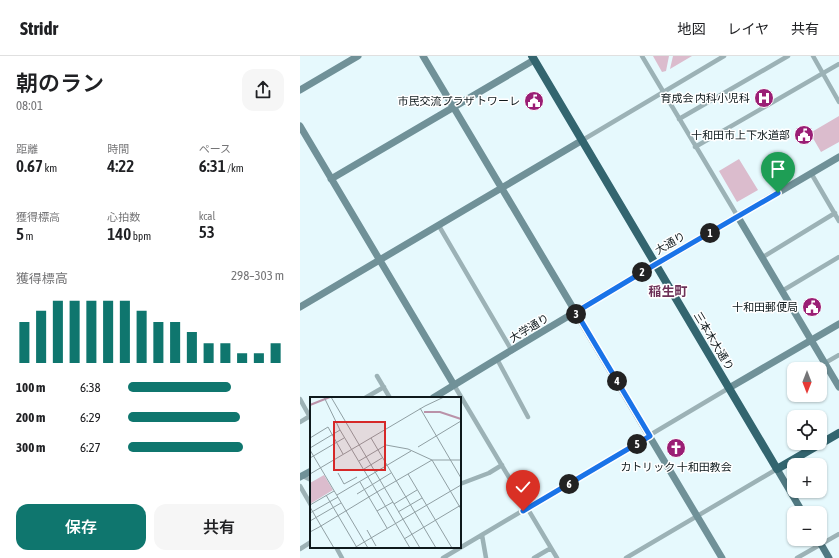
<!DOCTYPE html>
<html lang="ja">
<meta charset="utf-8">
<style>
body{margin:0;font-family:"Asap Condensed","Noto Sans JP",sans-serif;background:#f6f6f6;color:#202124;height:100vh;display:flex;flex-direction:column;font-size:15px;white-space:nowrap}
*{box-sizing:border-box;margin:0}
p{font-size:13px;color:#757577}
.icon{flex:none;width:22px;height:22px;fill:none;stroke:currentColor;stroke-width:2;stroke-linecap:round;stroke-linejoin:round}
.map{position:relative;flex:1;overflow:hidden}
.sheet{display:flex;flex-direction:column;background:#fff;width:300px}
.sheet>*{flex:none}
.needle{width:26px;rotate:180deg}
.tools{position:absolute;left:487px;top:306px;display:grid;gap:8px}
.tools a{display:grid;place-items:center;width:40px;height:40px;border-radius:8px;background:#fff;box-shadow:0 1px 3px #0004;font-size:20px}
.pin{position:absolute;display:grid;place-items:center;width:34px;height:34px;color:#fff;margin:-41px -17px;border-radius:50% 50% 50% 0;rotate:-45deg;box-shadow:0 0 4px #0007}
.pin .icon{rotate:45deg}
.km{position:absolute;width:20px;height:20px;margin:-10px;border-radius:50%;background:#222;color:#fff;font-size:11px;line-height:20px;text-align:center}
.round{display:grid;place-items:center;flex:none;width:42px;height:42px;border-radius:12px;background:#f6f6f6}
.overview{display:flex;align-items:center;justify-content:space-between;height:68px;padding:0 16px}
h1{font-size:22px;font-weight:600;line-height:30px}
.metrics{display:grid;grid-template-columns:repeat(3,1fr);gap:6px;height:68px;padding:4px 16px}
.metrics div{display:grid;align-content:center}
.metrics b{font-size:17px;font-weight:600}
.metrics small{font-size:11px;font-weight:400}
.metrics p{font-size:11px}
.chart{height:112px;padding:8px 16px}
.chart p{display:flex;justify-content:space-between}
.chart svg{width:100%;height:72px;margin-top:4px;stroke:#0f766e;stroke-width:6}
.action{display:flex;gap:8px;margin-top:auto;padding:8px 16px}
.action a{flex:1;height:46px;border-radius:12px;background:#0f766e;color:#fff;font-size:16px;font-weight:600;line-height:46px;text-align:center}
.action a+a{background:#f6f6f6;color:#202124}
ul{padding:0 16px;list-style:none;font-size:13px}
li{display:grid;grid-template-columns:64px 48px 1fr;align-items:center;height:30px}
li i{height:10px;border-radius:5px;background:#0f766e}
header{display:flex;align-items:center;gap:24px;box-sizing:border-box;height:56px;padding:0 20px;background:#fff;border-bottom:1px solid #e0e0e0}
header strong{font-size:19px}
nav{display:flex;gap:22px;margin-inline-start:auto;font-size:14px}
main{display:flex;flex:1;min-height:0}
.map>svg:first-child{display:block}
.green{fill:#dbbccd}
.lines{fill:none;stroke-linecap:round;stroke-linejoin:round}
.street{stroke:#9cb2b6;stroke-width:4.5}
.secondary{stroke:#709198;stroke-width:7}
.primary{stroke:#507982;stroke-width:7}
.highway{stroke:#33656f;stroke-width:8}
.route-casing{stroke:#fff;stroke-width:8}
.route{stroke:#1a73e8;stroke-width:5}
.labels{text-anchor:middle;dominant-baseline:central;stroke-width:3;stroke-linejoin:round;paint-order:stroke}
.poi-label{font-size:11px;fill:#0e191c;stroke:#fff;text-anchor:end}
.street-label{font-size:11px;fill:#0e191c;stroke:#fff}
.quarter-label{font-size:13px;font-weight:bold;fill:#6d3158;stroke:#fff}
.inset-river{fill:none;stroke:#ba92a9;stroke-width:2}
.inset-road{fill:none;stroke:#909fa3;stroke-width:1}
.view{fill:#d62828;fill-opacity:0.15;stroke:#d62828;stroke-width:2}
.inset-edge{fill:none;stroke:#0e191c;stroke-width:2}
</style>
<header>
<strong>Stridr</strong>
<nav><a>地図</a><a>レイヤ</a><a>共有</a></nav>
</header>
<main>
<section class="sheet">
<div class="overview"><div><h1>朝のラン</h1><p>08:01</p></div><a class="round"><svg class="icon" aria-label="share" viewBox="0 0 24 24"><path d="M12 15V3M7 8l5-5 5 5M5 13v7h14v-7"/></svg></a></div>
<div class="metrics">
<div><p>距離</p><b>0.67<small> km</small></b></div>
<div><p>時間</p><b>4:22</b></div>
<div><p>ペース</p><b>6:31<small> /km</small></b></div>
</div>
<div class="metrics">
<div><p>獲得標高</p><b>5<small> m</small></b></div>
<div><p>心拍数</p><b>140<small> bpm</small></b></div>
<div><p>kcal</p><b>53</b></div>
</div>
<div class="chart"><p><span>獲得標高</span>298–303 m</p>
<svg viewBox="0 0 160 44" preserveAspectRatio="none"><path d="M5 44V19M15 44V12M25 44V6M35 44V6M45 44V6M55 44V6M65 44V6M75 44V12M85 44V19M95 44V19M105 44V25M115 44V32M125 44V32M135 44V38M145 44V38M155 44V32"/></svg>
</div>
<ul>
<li><b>100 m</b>6:38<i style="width:66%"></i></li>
<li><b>200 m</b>6:29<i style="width:72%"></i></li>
<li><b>300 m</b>6:27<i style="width:74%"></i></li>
</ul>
<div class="action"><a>保存</a><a>共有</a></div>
</section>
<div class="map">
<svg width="539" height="502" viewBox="0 0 539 502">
<rect width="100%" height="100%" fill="#e6f9fd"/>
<path class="green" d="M353,0H369L366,15L362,16Z
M373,0H392L370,13Z
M539,60V86L521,96L510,77Z
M439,103L458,134L437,146L419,115Z"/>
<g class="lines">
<path class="street" d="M342,0L438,161
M513,0L539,46
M379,63L488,0
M281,85L424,0
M395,91L539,8
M511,117L539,165
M139,170L212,295
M463,201L535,157
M482,235L539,201
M197,303L228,361
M525,307L539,299
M77,320L90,342
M154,329L257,502
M65,342L84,331
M0,343L11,363
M0,366L10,360
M3,420L11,424
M160,428L189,417L202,409
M0,430L11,449
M182,479L186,502
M36,491L42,502
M0,493L11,486
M143,502L429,332
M234,502L251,492
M326,502L477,413
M497,502L539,478"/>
<path class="secondary" d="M123,0L422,502
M0,34L58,0
M0,70L154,329
M31,123L234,4
M438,161L539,331
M0,251L281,85
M429,332L539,268
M133,342C267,259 403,181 539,101
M0,421L11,415"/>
<path class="primary" d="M477,413L503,457
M518,483L529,502"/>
<path class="highway" d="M232,0L477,413L539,377"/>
</g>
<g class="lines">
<defs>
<path id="route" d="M223,455L350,380L276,256L356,208L478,137"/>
</defs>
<use href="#route" class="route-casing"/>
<use href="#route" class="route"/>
</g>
<defs>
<symbol id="hospital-disc" viewBox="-11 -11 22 22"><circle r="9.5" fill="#9a1e75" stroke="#fff"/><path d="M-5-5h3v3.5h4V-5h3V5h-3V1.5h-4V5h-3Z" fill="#fff"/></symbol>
<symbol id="civic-disc" viewBox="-11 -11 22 22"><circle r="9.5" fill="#9a1e75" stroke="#fff"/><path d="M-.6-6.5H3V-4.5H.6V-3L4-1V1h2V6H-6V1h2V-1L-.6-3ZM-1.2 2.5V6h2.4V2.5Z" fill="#fff"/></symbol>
<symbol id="church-disc" viewBox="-11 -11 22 22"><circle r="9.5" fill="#9a1e75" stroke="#fff"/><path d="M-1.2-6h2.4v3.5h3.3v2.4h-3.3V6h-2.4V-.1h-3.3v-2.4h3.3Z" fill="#fff"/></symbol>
</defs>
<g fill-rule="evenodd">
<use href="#hospital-disc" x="453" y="31" width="22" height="22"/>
<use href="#civic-disc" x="223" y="34" width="22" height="22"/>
<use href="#civic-disc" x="493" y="68" width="22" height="22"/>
<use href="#civic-disc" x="501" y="240" width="22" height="22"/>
<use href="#church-disc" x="365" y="381" width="22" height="22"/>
</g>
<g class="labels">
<g class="poi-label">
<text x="450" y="42">育成会 内科小児科</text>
<text x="220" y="45">市民交流プラザ トワーレ</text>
<text x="490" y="79">十和田市上下水道部</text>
<text x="498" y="251">十和田郵便局</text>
<text x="376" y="411" text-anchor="middle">カトリック 十和田教会</text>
</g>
<g class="street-label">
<text transform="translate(370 187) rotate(-30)">大通り</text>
<text transform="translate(229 272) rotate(-31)">大学通り</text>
<text transform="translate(414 285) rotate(59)">三本木大通り</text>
</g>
<g class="quarter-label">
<text x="368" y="235">稲生町</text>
</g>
</g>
<g transform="translate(10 341)">
<rect width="151" height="151" fill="#e6f9fd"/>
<path d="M14,78L23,93L0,107V86Z" fill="#dbbccd"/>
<path class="inset-river" d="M0,8L20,0M114,15H130L151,22"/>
<path class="inset-road" d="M14,0L30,33M21,0L110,151M110,11L151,81M0,41L18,30L33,57M61,41L126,151M108,50L151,24M0,51L30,33L67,95L122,63H151M0,53L58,151M0,61L34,41M49,64L76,48L98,52L122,63L151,112M54,72L72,61M28,76L34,87L47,80M0,77L115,9L134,0M98,77L142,151M50,85L77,131M47,97L81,76M16,98L46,149M27,98L101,54M84,107L107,93M0,108L24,94M0,110L11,129L0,135M67,114L83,105M88,115L112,101M0,116L28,100M0,124L31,106M57,133L66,149M94,142L151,108M24,151L11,129L67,95L100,151M44,151L151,88"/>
<path class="view" d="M24,25H75V73H24Z"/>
<rect width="151" height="151" class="inset-edge"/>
</g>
</svg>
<div class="tools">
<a><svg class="needle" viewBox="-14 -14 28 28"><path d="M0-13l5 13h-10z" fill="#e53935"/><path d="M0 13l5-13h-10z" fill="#757577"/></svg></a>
<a><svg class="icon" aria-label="locate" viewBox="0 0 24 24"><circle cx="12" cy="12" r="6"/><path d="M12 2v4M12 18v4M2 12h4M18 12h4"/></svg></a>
<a>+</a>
<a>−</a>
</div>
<div class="pin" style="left:478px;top:137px;background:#1e9e55"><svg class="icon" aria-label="arrive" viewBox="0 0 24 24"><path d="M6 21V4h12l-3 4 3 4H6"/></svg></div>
<div class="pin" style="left:223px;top:455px;background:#d93025"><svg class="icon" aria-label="check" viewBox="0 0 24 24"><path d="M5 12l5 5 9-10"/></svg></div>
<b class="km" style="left:410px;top:177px">1</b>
<b class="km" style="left:342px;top:216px">2</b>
<b class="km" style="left:276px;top:258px">3</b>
<b class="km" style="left:317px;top:325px">4</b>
<b class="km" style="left:337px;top:388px">5</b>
<b class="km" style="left:269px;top:428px">6</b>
</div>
</main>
